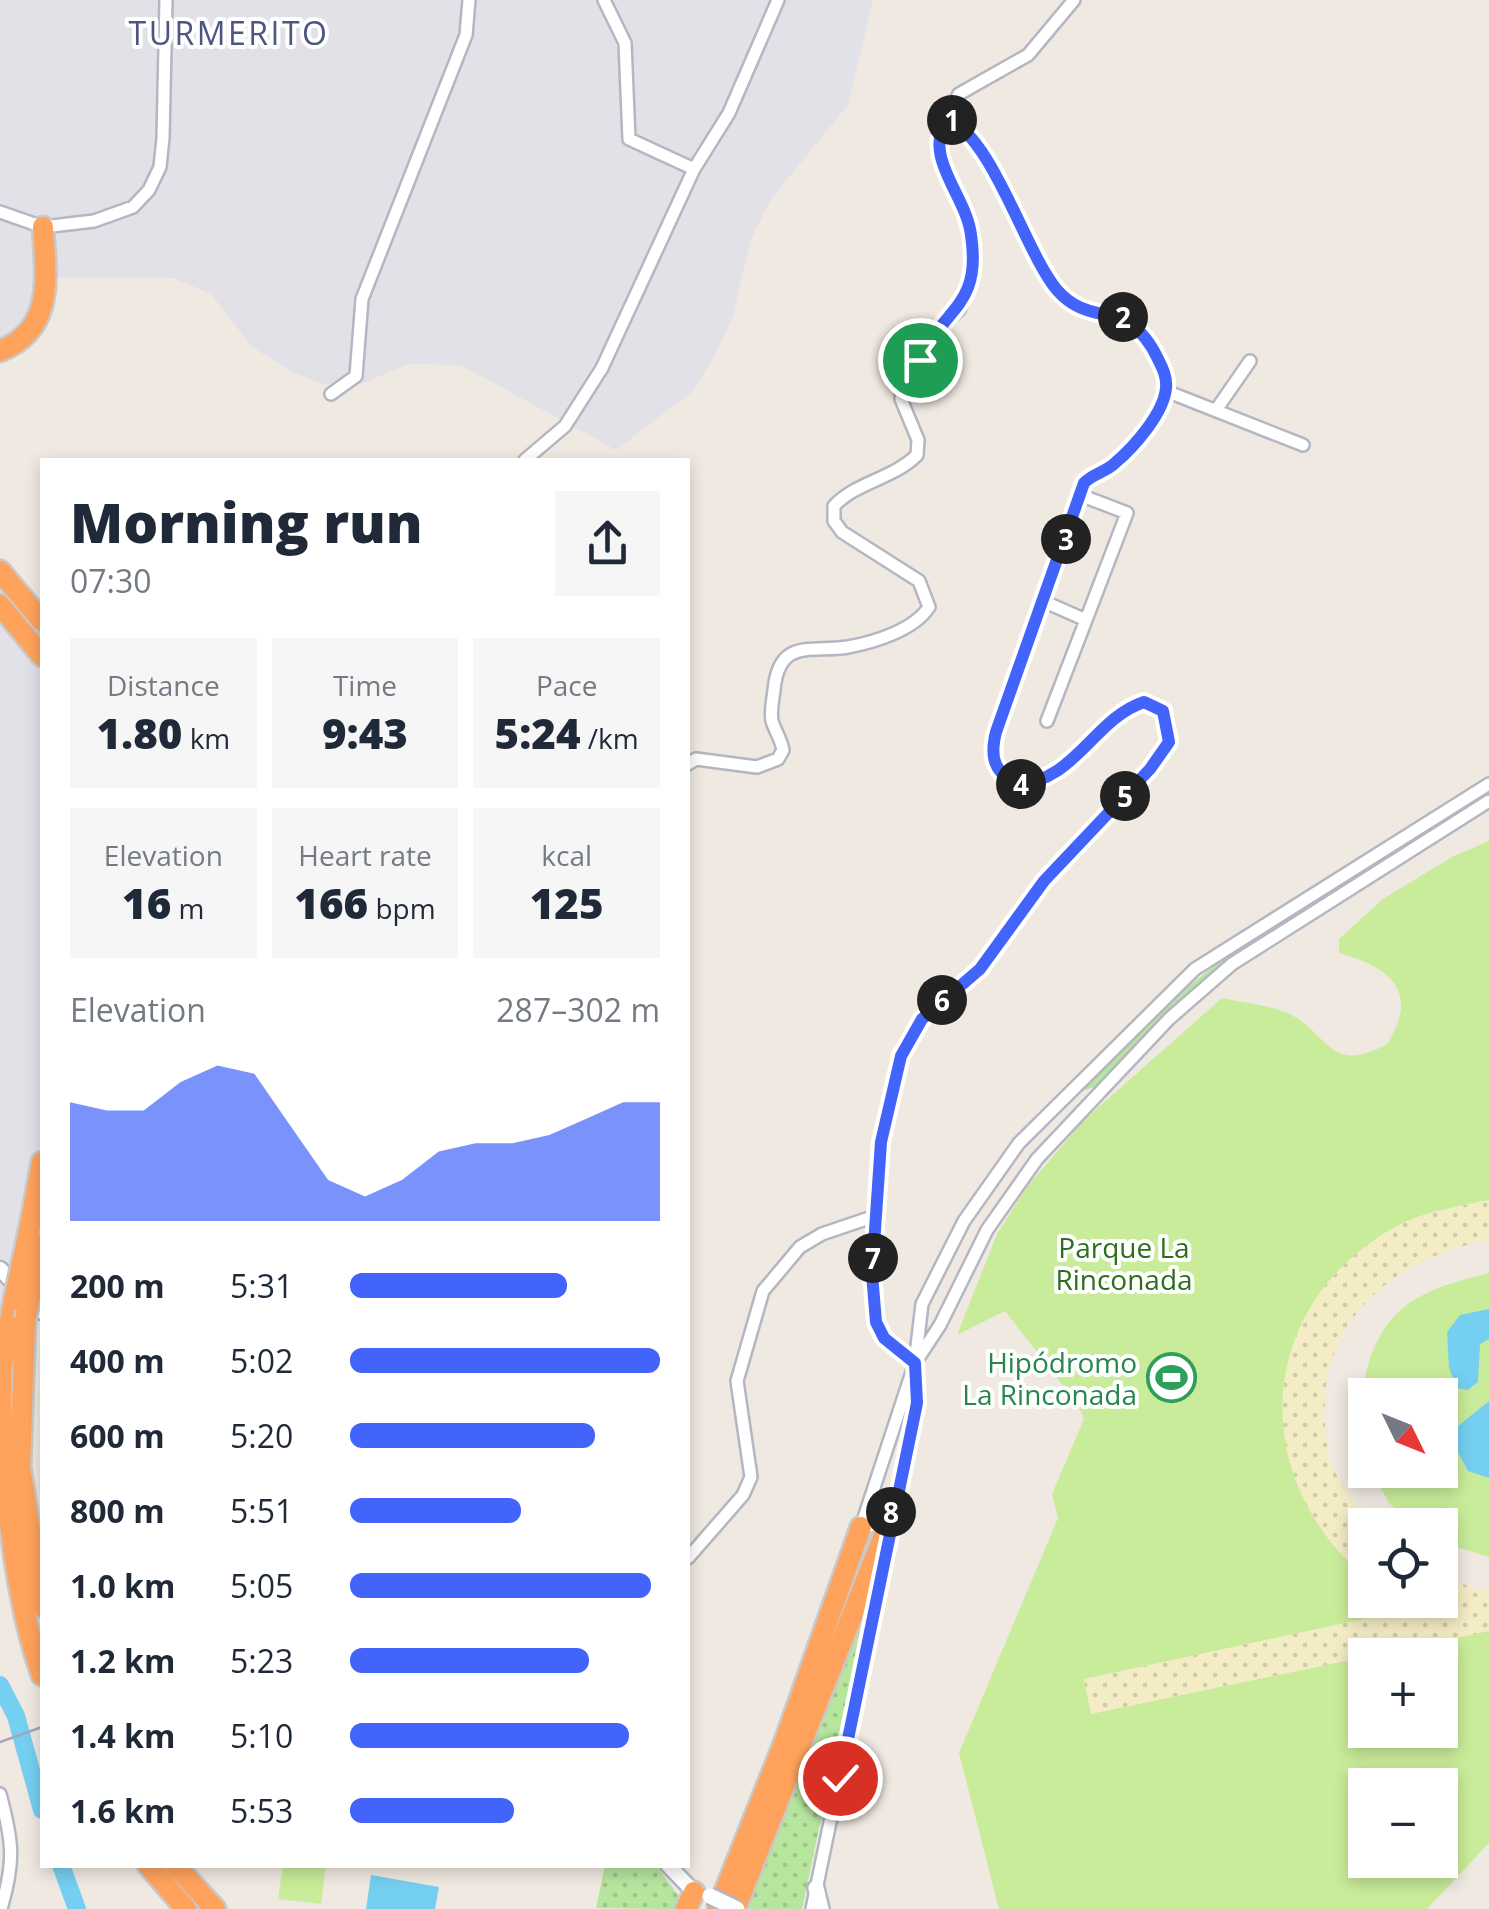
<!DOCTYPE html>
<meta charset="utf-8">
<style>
body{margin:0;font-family:"Open Sans",sans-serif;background:#f6f6f7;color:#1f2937;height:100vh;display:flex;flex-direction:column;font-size:38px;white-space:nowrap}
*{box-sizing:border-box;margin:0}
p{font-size:32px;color:#747a83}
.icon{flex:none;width:55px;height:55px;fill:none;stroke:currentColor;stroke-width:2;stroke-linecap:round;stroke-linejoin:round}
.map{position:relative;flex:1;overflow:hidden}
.panel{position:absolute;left:40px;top:458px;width:650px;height:1410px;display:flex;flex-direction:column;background:#fff;border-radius:0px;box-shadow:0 5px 15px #0003}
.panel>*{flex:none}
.needle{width:65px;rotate:133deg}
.buttons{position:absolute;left:1348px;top:1378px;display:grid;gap:20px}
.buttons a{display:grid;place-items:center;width:110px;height:110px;border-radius:0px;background:#fff;box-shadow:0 5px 15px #0003;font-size:50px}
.pin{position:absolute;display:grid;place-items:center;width:85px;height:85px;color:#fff;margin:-42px;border:5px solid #fff;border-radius:50%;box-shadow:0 2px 10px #0007}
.km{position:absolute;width:50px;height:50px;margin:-25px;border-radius:50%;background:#222;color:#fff;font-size:28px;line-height:50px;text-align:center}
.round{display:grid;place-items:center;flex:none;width:105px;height:105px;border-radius:0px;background:#f6f6f7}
.overview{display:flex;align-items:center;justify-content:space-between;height:170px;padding:0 30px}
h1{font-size:55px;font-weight:800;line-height:75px}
.stats{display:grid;grid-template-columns:repeat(3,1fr);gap:15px;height:170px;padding:10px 30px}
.stats div{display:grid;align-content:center;border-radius:0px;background:#f6f6f7;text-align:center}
.stats b{font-size:42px;font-weight:800}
.stats small{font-size:28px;font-weight:400}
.stats p{font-size:28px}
.chart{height:280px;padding:20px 30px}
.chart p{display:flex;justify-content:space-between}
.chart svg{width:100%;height:180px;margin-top:10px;fill:#4264fb;opacity:.7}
ul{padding:0 30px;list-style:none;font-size:32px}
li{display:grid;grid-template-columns:160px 120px 1fr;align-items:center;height:75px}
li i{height:25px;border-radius:12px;background:#4264fb}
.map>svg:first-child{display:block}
.industrial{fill:#e3e1e8}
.grass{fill:url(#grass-dots)}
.sand{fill:url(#sand-dots)}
.pitch{fill:#c9ec9a;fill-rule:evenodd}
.water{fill:#75cff0}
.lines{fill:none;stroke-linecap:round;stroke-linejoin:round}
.river{stroke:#75cff0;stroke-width:18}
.minor-casing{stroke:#b4b7c1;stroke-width:16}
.tertiary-casing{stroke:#b4b7c1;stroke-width:19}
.secondary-casing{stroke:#b4b7c1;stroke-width:20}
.motorway-casing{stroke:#c9c9c9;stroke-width:25}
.minor{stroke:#fff;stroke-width:11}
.tertiary{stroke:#fff;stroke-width:14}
.secondary{stroke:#fff;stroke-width:15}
.motorway{stroke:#ffa35c;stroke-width:20}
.rail{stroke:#a3a6b8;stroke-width:2.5}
.secondary-bridge-casing{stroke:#b4b7c1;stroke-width:20;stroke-linecap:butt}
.motorway-bridge-casing{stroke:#c9c9c9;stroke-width:25;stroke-linecap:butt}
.secondary-bridge{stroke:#fff;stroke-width:15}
.motorway-bridge{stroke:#ffa35c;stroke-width:20}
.route-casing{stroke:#fff;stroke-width:20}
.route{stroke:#4264fb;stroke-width:12}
.labels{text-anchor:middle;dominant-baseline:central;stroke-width:8;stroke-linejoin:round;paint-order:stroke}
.park-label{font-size:28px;fill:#2c6e1b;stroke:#fff}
.leisure-label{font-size:28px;fill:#27864d;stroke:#fff;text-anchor:end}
.quarter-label{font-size:32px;letter-spacing:2.5px;fill:#4d5680;stroke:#fff}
</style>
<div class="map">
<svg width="1489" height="1909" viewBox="0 0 1489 1909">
<defs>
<pattern id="grass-dots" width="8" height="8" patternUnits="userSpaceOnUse" patternTransform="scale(2.5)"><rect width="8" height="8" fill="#b6e59e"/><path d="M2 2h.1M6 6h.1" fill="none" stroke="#9dc588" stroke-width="1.8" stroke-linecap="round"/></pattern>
<pattern id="sand-dots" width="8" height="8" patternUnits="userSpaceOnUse" patternTransform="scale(2.5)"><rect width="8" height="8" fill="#f3ecc5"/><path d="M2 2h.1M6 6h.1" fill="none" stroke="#d1cbaa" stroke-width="1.8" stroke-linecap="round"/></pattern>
</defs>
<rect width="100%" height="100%" fill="#efe9e1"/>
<path class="industrial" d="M0,0H873L848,105L771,199L751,239L733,316L715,355L693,391L616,450L461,365L408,364L354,387L324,384L294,373L252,347L211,294L173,278L43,277L45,299L0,351Z
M0,619L42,670V1136L0,1316Z"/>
<path class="grass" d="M1289,914L1186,994L1095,1087L1078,1092C1143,1025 1208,963 1289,914Z
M865,1613L802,1909H751L746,1907Z
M605,1865H656L680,1898L675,1909L596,1908Z"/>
<path class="sand" d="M1489,1200V1240C1377,1262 1303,1338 1330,1459C1336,1482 1366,1514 1367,1525C1369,1536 1365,1562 1365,1577C1249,1479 1254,1311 1388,1231C1419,1212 1454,1207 1489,1200Z
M1440,1578L1489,1591V1631L1091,1714L1084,1679L1416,1607L1401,1600H1440Z"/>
<path class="pitch" d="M1489,841V1200C1454,1207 1419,1212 1388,1231C1254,1311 1249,1479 1365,1577V1600H1401L1418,1607L1084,1679L1091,1714L1365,1657V1730H1440V1655H1375L1489,1631V1843L1427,1909H999L959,1753L1058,1518L1052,1494L1084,1419L1078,1405L1005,1311L957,1335L997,1234L1027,1187L1084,1120L1222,998C1242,1003 1266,1004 1285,1012C1329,1030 1327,1077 1387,1044C1421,991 1389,967 1339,953V939L1383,899L1452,857ZM1365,1785H1440V1860H1365Z
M1489,1273V1557L1440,1542V1525H1413L1389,1503L1371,1470H1440V1395H1365V1457C1355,1407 1363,1336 1408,1304C1432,1287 1461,1280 1489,1273Z
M283,1865H326L321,1904L278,1899Z"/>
<path class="water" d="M1489,1309V1339L1480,1344L1478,1382L1468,1390L1457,1388L1449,1368L1447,1332L1460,1315Z
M1489,1401V1478L1468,1471L1453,1443L1458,1426Z
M371,1875L439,1887L435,1909H366Z"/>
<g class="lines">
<path class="river" d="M0,1685L16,1716L42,1810
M61,1865L77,1909"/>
<defs>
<path id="minor" d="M694,169L729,113L778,0
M0,212L43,227L94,221L133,207L149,190L160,167L163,138L166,0
M1166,391L1303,445
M331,394L356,376L362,299L466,35L469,0
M1216,410L1250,361
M525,460L565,426L602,368L694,169L629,139L625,43L604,0
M1045,602L1086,620L1127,513L1080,495
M1047,721L1086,620
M688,764L696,759L757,767L778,759L783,750C781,739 775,731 772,721C770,711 773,700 774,690C779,637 812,653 848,647C875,642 914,630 929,607L919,581L842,532L834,521V506C856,482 893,479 917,455L918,440L901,399L903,381L929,338L959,310L971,282L972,234L938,149V132L959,94L1028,55L1074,0
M915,1363L884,1338L876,1322L872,1274L881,1143L901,1056L923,1019L980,969L1044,881L1150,769L1169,742L1163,711L1144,702C1093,719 1075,782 1015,785C993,770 990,756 996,731L1084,483C1093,474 1106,472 1116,463C1134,447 1164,413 1166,388C1167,377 1163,368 1158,359C1128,296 1092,330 1057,290C1023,250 995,140 947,118
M889,1523L861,1527L915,1363L940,1325L987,1230L1037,1159L1169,1019L1232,964L1489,801
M688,1558L743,1495L751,1477L737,1381L763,1291L800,1247L822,1234L875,1216
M0,1794C13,1842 15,1861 1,1909
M812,1909L917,1403L915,1363L922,1304L964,1221L1019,1143L1195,969L1489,784"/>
<path id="tertiary" d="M0,1269L42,1312
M668,1865L694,1892"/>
<path id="secondary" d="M816,1888L821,1909"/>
<path id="motorway" d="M0,351C55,329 46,277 43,227
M0,571L42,621
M0,605L42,656
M29,1231L42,1162
M14,1300C10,1325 3,1351 1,1376C0,1459 14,1599 42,1675
M25,1320L20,1467L42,1607
M148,1865L186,1909
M175,1865L215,1909
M686,1909L694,1892
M718,1909L785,1741L861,1527
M735,1909L889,1523"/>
</defs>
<use href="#minor" class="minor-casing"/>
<use href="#tertiary" class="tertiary-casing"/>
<use href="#secondary" class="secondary-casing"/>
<use href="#motorway" class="motorway-casing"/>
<use href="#minor" class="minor"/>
<use href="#tertiary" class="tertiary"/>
<use href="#secondary" class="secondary"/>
<use href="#motorway" class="motorway"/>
<path class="rail" d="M0,1742L42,1727"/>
<defs>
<path id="secondary-bridge" d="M710,1896L737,1909"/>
<path id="motorway-bridge" d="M14,1300L29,1231
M25,1320L41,1244"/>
</defs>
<use href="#secondary-bridge" class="secondary-bridge-casing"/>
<use href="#motorway-bridge" class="motorway-bridge-casing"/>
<use href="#secondary-bridge" class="secondary-bridge"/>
<use href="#motorway-bridge" class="motorway-bridge"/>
</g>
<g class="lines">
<defs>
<path id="route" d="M840,1778L917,1403L915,1363L884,1338L876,1322L872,1274L881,1142L901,1056L922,1019L980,969L1044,881L1150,769L1169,742L1163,711L1144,702C1093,719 1075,783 1015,784C993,770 990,756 996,732L1084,483C1092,474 1106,472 1115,463C1134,447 1164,413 1166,388C1167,377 1163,369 1158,359C1128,296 1092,330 1057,290C1024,250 994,140 947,118C922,158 966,194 971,235C982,308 943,307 920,360"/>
</defs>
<use href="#route" class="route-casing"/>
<use href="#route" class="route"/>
</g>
<defs>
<symbol id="stadium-ring" viewBox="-11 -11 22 22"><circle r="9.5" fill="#fff" stroke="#2e9e5b" stroke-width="1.5"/><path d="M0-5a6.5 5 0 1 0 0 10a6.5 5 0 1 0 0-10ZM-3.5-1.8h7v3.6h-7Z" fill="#2e9e5b"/></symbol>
</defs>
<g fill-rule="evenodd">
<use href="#stadium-ring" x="1144" y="1350" width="55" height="55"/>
</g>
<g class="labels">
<g class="park-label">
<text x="1124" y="1247">Parque La<tspan x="1124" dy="32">Rinconada</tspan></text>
</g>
<g class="leisure-label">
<text x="1137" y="1362">Hipódromo<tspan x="1137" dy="32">La Rinconada</tspan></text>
</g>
<g class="quarter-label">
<text x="229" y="32">TURMERITO</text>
</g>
</g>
</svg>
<div class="buttons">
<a><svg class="needle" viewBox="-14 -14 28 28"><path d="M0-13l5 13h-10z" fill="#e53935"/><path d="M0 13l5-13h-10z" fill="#747a83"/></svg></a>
<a><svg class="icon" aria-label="locate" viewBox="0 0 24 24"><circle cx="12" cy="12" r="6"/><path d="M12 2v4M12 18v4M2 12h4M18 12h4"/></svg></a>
<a>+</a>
<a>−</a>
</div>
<div class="pin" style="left:920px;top:360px;background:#1e9e55"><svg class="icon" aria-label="arrive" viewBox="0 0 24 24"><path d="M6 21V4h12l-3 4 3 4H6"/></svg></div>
<div class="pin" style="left:840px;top:1778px;background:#d93025"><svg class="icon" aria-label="check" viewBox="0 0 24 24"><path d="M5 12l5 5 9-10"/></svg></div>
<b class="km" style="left:952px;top:120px">1</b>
<b class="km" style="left:1123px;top:317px">2</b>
<b class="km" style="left:1066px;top:539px">3</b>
<b class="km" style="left:1021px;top:784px">4</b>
<b class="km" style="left:1125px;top:796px">5</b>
<b class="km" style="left:942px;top:1000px">6</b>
<b class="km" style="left:873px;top:1258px">7</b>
<b class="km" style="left:891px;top:1512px">8</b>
<section class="panel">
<div class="overview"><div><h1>Morning run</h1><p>07:30</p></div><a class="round"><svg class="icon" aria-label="share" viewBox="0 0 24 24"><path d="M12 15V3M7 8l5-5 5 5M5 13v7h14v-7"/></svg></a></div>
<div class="stats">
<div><p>Distance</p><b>1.80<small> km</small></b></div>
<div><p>Time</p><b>9:43</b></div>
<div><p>Pace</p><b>5:24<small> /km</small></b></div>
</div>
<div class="stats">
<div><p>Elevation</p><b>16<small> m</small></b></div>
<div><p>Heart rate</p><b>166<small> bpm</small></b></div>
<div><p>kcal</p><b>125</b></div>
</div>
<div class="chart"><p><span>Elevation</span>287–302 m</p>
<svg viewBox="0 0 160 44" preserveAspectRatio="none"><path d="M0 44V15L10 17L20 17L30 10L40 6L50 8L60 21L70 34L80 38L90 34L100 27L110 25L120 25L130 23L140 19L150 15L160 15V44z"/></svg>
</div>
<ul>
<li><b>200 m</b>5:31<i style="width:70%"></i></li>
<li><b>400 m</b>5:02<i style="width:100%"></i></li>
<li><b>600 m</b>5:20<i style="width:79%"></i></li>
<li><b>800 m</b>5:51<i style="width:55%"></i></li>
<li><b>1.0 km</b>5:05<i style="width:97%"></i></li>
<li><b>1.2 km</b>5:23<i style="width:77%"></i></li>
<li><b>1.4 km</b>5:10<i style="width:90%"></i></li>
<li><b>1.6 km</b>5:53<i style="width:53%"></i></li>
</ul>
</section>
</div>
